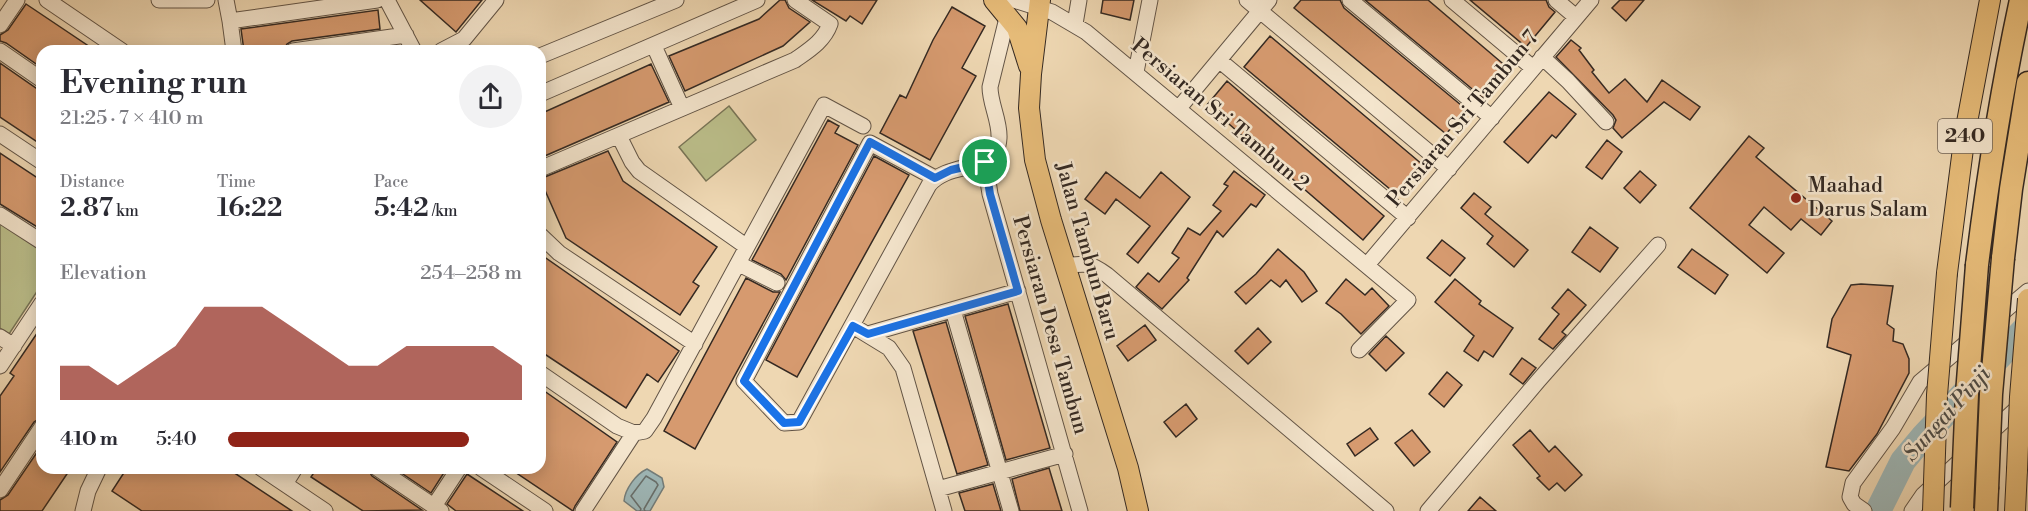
<!DOCTYPE html>
<meta charset="utf-8">
<style>
body{margin:0;font-family:"Libre Bodoni",serif;background:#f2f2f3;color:#2b2b33;height:100vh;display:flex;flex-direction:column;font-size:22px;white-space:nowrap}
*{box-sizing:border-box;margin:0}
p{font-size:20px;color:#7c7c81}
.icon{flex:none;width:33px;height:33px;fill:none;stroke:currentColor;stroke-width:2;stroke-linecap:round;stroke-linejoin:round}
.map{position:relative;flex:1;overflow:hidden}
.drawer{position:absolute;left:36px;top:45px;width:510px;height:429px;display:flex;flex-direction:column;background:#fff;border-radius:18px;box-shadow:0 3px 15px #0003}
.drawer>*{flex:none}
.pin{position:absolute;display:grid;place-items:center;width:51px;height:51px;color:#fff;margin:-26px;border:3px solid #fff;border-radius:50%;box-shadow:0 2px 6px #0007}
.round{display:grid;place-items:center;flex:none;width:63px;height:63px;border-radius:32px;background:#f2f2f3}
.overview{display:flex;align-items:center;justify-content:space-between;height:102px;padding:0 24px}
h1{font-size:33px;font-weight:600;line-height:45px}
.stats{display:grid;grid-template-columns:repeat(3,1fr);gap:9px;height:102px;padding:6px 24px}
.stats div{display:grid;align-content:center}
.stats b{font-size:26px;font-weight:600}
.stats small{font-size:16px;font-weight:400}
.stats p{font-size:16px}
.chart{height:168px;padding:12px 24px}
.chart p{display:flex;justify-content:space-between}
.chart svg{width:100%;height:108px;margin-top:6px;fill:#8f2418;opacity:.7}
ul{padding:0 24px;list-style:none;font-size:20px}
li{display:grid;grid-template-columns:96px 72px 1fr;align-items:center;height:45px}
li i{height:15px;border-radius:8px;background:#8f2418}
.map>svg:first-child{display:block}
.green{fill:#bbbe8a;stroke:#787456;stroke-width:1.5}
.water{fill:#9eb7b7;stroke:#747e7b;stroke-width:1.5}
.lines{fill:none;stroke-linecap:round;stroke-linejoin:round}
.shore{stroke:#69706c;stroke-width:1.5}
.river{stroke:#9eb7b7;stroke-width:26}
.building{fill:#d69a6f;stroke:#342922;stroke-width:1.5}
.minor-casing{stroke:#625446;stroke-width:17}
.major-casing{stroke:#342922;stroke-width:22}
.highway-casing{stroke:#342922;stroke-width:25}
.minor{stroke:#f4e5cd;stroke-width:15}
.major{stroke:#e7bc79;stroke-width:20}
.highway{stroke:#e7bc79;stroke-width:22}
.major-bridge-casing{stroke:#342922;stroke-width:22;stroke-linecap:butt}
.highway-bridge-casing{stroke:#342922;stroke-width:25;stroke-linecap:butt}
.major-bridge{stroke:#e7bc79;stroke-width:20}
.highway-bridge{stroke:#e7bc79;stroke-width:22}
.route-casing{stroke:#fff;stroke-width:12}
.route{stroke:#1a73e8;stroke-width:8}
.poi-dot{fill:#8f2418;stroke:#f4e5cd;stroke-width:2}
.labels{text-anchor:middle;dominant-baseline:central;stroke-width:5;stroke-linejoin:round;paint-order:stroke}
.shield{fill:#f4e5cd;stroke:#6e6155;stroke-width:1.5}
.shield-label{font-size:20px;font-weight:bold;fill:#342922}
.street-label{font-size:21px;fill:#342922;stroke:#f4e5cd}
.poi-label{font-size:21px;fill:#342922;stroke:#f4e5cd;text-anchor:start}
.water-label{font-size:22px;font-style:italic;fill:#4e4c47;stroke:#f4e5cd}
</style>
<div class="map">
<svg width="2028" height="511" viewBox="0 0 2028 511">
<rect width="100%" height="100%" fill="#eed7b2"/>
<filter id="stains"><feTurbulence type="fractalNoise" baseFrequency=".00333" numOctaves="4"/><feColorMatrix values="0 0 0 0 .2 0 0 0 0 .09 0 0 0 0 .02 0 0 0 .5 -.17"/></filter>
<radialGradient id="worn" r=".72"><stop offset=".6" stop-color="#630" stop-opacity="0"/><stop offset="1" stop-color="#630" stop-opacity=".3"/></radialGradient>
<path class="green" d="M729,106L756,140L706,181L679,147Z
M0,222L42,250V284L9,334L0,328Z"/>
<path class="water" d="M647,469L662,478L664,487L650,511H637L624,501C625,489 636,474 647,469Z"/>
<g class="lines">
<path class="shore" d="M640,511L641,509L631,496L646,476L656,482L658,485L644,509L645,511"/>
<path class="river" d="M1878,511L1903,461L1923,437L2028,326"/>
</g>
<path class="building" d="M420,0H482L456,32Z
M780,0H785L789,8L810,22L783,46L685,91L669,56L759,19Z
M812,0H877L862,24L850,16L846,21Z
M1103,0H1134L1130,20L1101,13Z
M1301,0H1340L1344,8L1467,110L1446,134L1294,8Z
M1365,0H1428L1508,68L1483,98Z
M1470,0H1546L1549,7L1555,12L1526,47Z
M1620,0H1644L1626,21L1612,8Z
M26,4L96,51H42V68L6,43L0,41V35L8,30Z
M952,7L985,26L962,68L976,76L930,160L880,133L900,95L906,98L933,40Z
M378,10L380,29L292,41L287,44L283,51H270V49L244,51L241,29Z
M1270,36L1423,165L1397,195L1244,67Z
M1571,40L1581,48L1579,50L1594,70L1592,72L1609,93L1625,79L1647,102L1662,80L1700,107L1690,120L1664,102L1622,138L1613,128L1616,120L1613,115L1556,57Z
M0,63L36,88L42,90V145L0,117Z
M651,64L669,102L540,158V114Z
M1227,81L1384,216L1363,240L1207,105Z
M1549,92L1576,114L1556,138L1552,135L1528,163L1504,142Z
M828,120L839,126L835,133L858,145L786,280L781,274L752,260Z
M1749,136L1764,148L1756,157L1832,221L1821,235L1801,219L1791,230L1764,207L1749,225L1784,253L1767,273L1690,208Z
M1607,140L1622,152L1602,179L1586,167Z
M608,151L623,181L717,247L693,282L699,286L680,315L566,238L540,179Z
M0,153L42,181V230L0,204Z
M874,156L909,175L797,377L766,360Z
M1234,171L1265,195L1256,207L1251,204L1223,237L1217,231L1187,278L1189,280L1162,309L1136,287L1148,273L1159,282L1179,258L1172,253L1188,228L1200,235L1221,211L1213,205L1228,186L1224,184Z
M1640,171L1656,185L1640,203L1624,188Z
M1106,172L1140,198L1161,172L1190,197L1138,263L1127,254L1150,226L1116,199L1105,214L1085,199Z
M1474,193L1491,207L1485,214L1528,250L1514,267L1487,244L1493,236L1461,208Z
M1590,227L1618,248L1600,272L1572,252Z
M1442,240L1465,258L1450,276L1427,258Z
M1278,249L1304,272L1317,291L1302,302L1286,280L1280,287L1271,280L1246,304L1235,292L1256,274Z
M1692,249L1728,275L1715,294L1678,267Z
M540,254L679,351L658,382L647,374L626,408L540,351Z
M746,278L773,292H780L695,449L664,431Z
M1346,279L1365,295L1372,288L1389,306L1361,334L1341,314L1326,303Z
M1455,279L1481,301L1479,304L1513,328L1493,357L1484,351L1478,361L1464,351L1474,336L1435,302Z
M1861,284L1893,286L1887,324L1894,329L1893,341L1903,344L1909,359V373L1877,434L1849,471L1826,467L1851,355L1827,347L1832,319L1851,285Z
M1568,289L1586,305L1562,332L1566,335L1553,349L1539,339L1559,314L1552,308Z
M1008,304L1050,448L1006,460L965,316Z
M946,322L988,465L957,474L913,331Z
M1145,325L1156,340L1128,361L1117,346Z
M42,326V417L34,422L0,472V396L14,376L10,373Z
M1258,328L1271,342L1248,364L1235,351Z
M1386,336L1404,353L1386,371L1369,354Z
M1522,358L1536,368L1523,384L1510,374Z
M1447,372L1462,385L1444,407L1429,394Z
M540,388L617,442L575,506L573,511L509,468H540Z
M1186,404L1197,419L1176,437L1164,422Z
M1370,428L1378,439L1355,456L1347,444Z
M1412,430L1430,452L1414,466L1395,443Z
M1530,430L1549,452L1555,446L1582,475L1565,491L1557,483L1549,490L1537,478L1540,476L1513,445Z
M42,445V468H71L42,511H0V500L8,495Z
M127,468H227L292,511H142L112,491Z
M317,468H367L372,476L422,510L363,511L311,477Z
M394,468H447L431,493Z
M1049,468L1062,511H1020L1012,479Z
M467,474L523,511H456L447,504Z
M993,484L1001,511H965L959,493Z
M1480,497L1496,511H1468Z"/>
<g class="lines">
<defs>
<path id="minor" d="M47,0L122,51
M159,0H207
M226,0L230,21
M387,0L414,51
M1014,0L1052,12L1086,32L1408,300L1359,350
M1247,0L1449,169
M1350,0L1492,118
M1452,0L1533,68
M1556,0L1576,17
M1075,24L1079,0
M0,25L17,0
M654,46L682,108
M0,51L42,80
M234,51L230,21L377,0
M293,51L406,35
M441,51L464,39L496,0
M540,56L676,0
M1542,57L1568,81L1606,122
M1219,60L1408,218
M1136,72L1150,0
M540,94L757,0
M1179,108L1269,0
M0,134L42,162
M619,136L632,162L639,171L747,247
M985,162L990,194L1080,511
M540,169L795,60C809,50 824,41 830,24L795,0
M935,178L870,143L744,381L784,423L799,422L929,185C950,159 997,176 999,138C1000,121 990,104 990,87L1008,14
M0,215L42,242
M540,235L559,253L695,344
M739,264L777,283
M1367,265L1591,0
M1065,266C1086,263 1089,262 1107,275L1386,511
M953,310L1011,511
M853,326L889,348L903,368L944,511
M868,334L1018,291
M0,337L14,346
M0,366L42,303
M540,373L617,426L634,433
M261,468L325,511
M377,468L441,511
M481,468L545,511
M285,484L295,468
M938,489L1065,454
M0,490L42,427
M434,506L459,468
M83,511L88,491L99,468
M583,511L634,433L645,431L654,418L824,105L863,126
M1428,511L1538,381L1658,245
M1864,511L1854,504L1850,497L1853,483L1893,428L1920,382L2028,291
M1912,511L1923,495L2024,402"/>
<path id="major" d="M994,0L1017,28L1029,66
M1040,0L1031,74L1029,108L1035,160L1051,220L1128,468L1138,511
M1947,273L1965,133L1990,0
M2015,511L2017,470"/>
<path id="highway" d="M2003,258L2011,189L2028,83
M1977,265C1988,176 2002,88 2021,0
M1986,511L1987,489"/>
</defs>
<use href="#minor" class="minor-casing"/>
<use href="#major" class="major-casing"/>
<use href="#highway" class="highway-casing"/>
<use href="#minor" class="minor"/>
<use href="#major" class="major"/>
<use href="#highway" class="highway"/>
<defs>
<path id="major-bridge" d="M2017,470L2020,397L2028,299
M1933,511L1937,395L1947,273"/>
<path id="highway-bridge" d="M1987,489L1991,394L2003,258
M1962,508L1967,394L1977,265"/>
</defs>
<use href="#major-bridge" class="major-bridge-casing"/>
<use href="#highway-bridge" class="highway-bridge-casing"/>
<use href="#major-bridge" class="major-bridge"/>
<use href="#highway-bridge" class="highway-bridge"/>
</g>
<g class="lines">
<defs>
<path id="route" d="M870,142L935,178L951,170L985,162L990,194L1018,291L868,334L853,326L799,422L784,423L744,381Z"/>
</defs>
<use href="#route" class="route-casing"/>
<use href="#route" class="route"/>
</g>
<circle class="poi-dot" cx="1796" cy="198" r="6"/>
<g class="labels">
<rect class="shield" x="1938" y="119" width="54" height="34" rx="4.5"/>
<g class="shield-label">
<text x="1965" y="136">240</text>
</g>
<g class="street-label">
<text transform="translate(1220 115) rotate(40)">Persiaran Sri Tambun 2</text>
<text transform="translate(1463 119) rotate(-50)">Persiaran Sri Tambun 7</text>
<text transform="translate(1087 251) rotate(74)">Jalan Tambun Baru</text>
<text transform="translate(1050 325) rotate(74)">Persiaran Desa Tambun</text>
</g>
<g class="poi-label">
<text x="1808" y="186">Maahad<tspan x="1808" dy="24">Darus Salam</tspan></text>
</g>
<g class="water-label">
<text transform="translate(1947 414) rotate(-48)">Sungai Pinji</text>
</g>
</g>
<rect width="100%" height="100%" filter="url(#stains)"/>
<rect width="100%" height="100%" fill="url(#worn)"/>
</svg>
<div class="pin" style="left:985px;top:162px;background:#1e9e55"><svg class="icon" aria-label="arrive" viewBox="0 0 24 24"><path d="M6 21V4h12l-3 4 3 4H6"/></svg></div>
<section class="drawer">
<div class="overview"><div><h1>Evening run</h1><p>21:25 · 7 × 410 m</p></div><a class="round"><svg class="icon" aria-label="share" viewBox="0 0 24 24"><path d="M12 15V3M7 8l5-5 5 5M5 13v7h14v-7"/></svg></a></div>
<div class="stats">
<div><p>Distance</p><b>2.87<small> km</small></b></div>
<div><p>Time</p><b>16:22</b></div>
<div><p>Pace</p><b>5:42<small> /km</small></b></div>
</div>
<div class="chart"><p><span>Elevation</span>254–258 m</p>
<svg viewBox="0 0 160 44" preserveAspectRatio="none"><path d="M0 44V30L10 30L20 38L30 30L40 22L50 6L60 6L70 6L80 14L90 22L100 30L110 30L120 22L130 22L140 22L150 22L160 30V44z"/></svg>
</div>
<ul>
<li><b>410 m</b>5:40<i style="width:82%"></i></li>
</ul>
</section>
</div>
